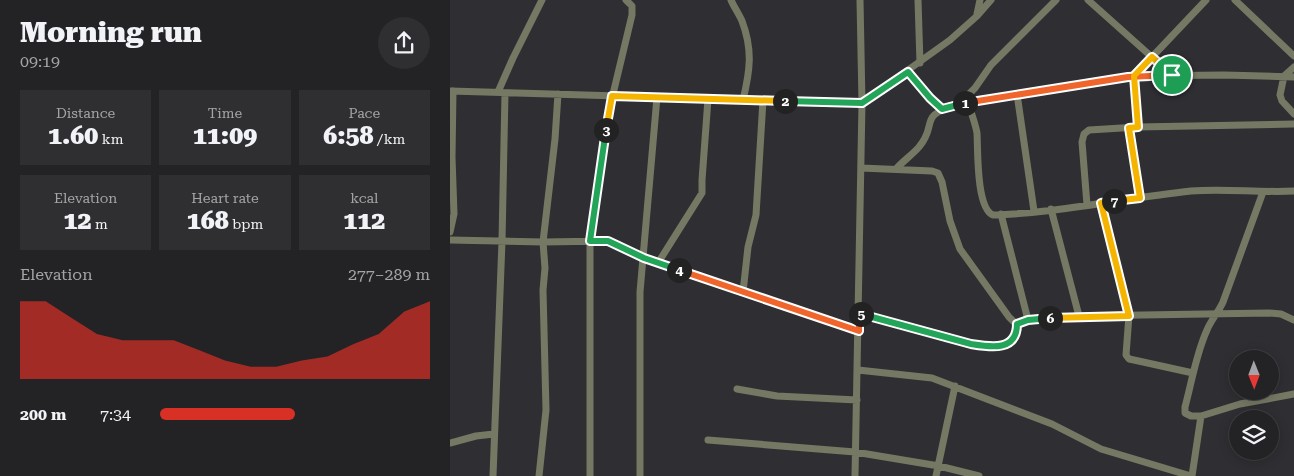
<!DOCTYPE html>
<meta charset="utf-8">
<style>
body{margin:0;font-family:"Roboto Serif",serif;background:#2f2f32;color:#f1f3f6;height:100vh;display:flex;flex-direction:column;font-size:19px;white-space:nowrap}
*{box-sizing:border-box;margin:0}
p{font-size:16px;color:#a3a4a7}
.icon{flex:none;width:28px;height:28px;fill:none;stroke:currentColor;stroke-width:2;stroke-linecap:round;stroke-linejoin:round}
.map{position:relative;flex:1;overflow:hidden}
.sheet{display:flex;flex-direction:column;background:#232326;width:450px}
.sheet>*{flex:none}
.needle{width:32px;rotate:179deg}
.tools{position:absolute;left:779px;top:350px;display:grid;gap:10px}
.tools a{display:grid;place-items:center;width:50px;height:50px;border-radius:50%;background:#232326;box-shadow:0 2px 12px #0003,0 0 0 1px #404043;font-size:25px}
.pin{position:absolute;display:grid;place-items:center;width:42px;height:42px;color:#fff;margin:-21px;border:2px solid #fff;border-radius:50%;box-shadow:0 1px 5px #0007}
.km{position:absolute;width:25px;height:25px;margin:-12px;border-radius:50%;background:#222;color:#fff;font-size:14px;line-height:25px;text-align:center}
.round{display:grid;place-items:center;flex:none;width:52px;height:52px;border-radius:26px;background:#2f2f32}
.overview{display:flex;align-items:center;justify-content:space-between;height:85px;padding:0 20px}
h1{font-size:28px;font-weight:800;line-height:38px}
.stats{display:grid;grid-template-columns:repeat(3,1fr);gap:8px;height:85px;padding:5px 20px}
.stats div{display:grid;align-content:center;border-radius:0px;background:#2f2f32;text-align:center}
.stats b{font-size:25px;font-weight:800}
.stats small{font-size:14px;font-weight:400}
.stats p{font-size:14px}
.chart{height:140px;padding:10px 20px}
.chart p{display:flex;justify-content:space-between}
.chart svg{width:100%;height:90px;margin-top:5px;fill:#d93025;opacity:.7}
ul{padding:0 20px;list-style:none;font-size:16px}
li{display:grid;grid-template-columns:80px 60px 1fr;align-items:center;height:38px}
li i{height:12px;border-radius:6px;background:#d93025}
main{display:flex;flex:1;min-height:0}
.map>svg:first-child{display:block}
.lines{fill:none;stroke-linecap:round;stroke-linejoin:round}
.street{stroke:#757964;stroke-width:7}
.split-1-casing{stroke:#fff;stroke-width:10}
.split-2-casing{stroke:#fff;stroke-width:10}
.split-3-casing{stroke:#fff;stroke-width:10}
.split-4-casing{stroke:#fff;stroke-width:10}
.split-5-casing{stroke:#fff;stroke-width:10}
.split-6-casing{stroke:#fff;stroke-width:10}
.split-7-casing{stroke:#fff;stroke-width:10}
.split-8-casing{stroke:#fff;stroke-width:10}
.split-1{stroke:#f0652b;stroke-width:6}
.split-2{stroke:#22a559;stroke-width:6}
.split-3{stroke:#f5b400;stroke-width:6}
.split-4{stroke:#22a559;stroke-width:6}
.split-5{stroke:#f0652b;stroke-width:6}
.split-6{stroke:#22a559;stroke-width:6}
.split-7{stroke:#f5b400;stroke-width:6}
.split-8{stroke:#f5b400;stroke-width:6}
</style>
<main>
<section class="sheet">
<div class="overview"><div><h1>Morning run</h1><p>09:19</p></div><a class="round"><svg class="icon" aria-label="share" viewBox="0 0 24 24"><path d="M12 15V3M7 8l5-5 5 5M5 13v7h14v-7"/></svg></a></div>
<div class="stats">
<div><p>Distance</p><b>1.60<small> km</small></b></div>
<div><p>Time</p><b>11:09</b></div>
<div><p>Pace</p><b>6:58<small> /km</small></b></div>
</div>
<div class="stats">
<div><p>Elevation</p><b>12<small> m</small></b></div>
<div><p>Heart rate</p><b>168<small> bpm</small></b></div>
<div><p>kcal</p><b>112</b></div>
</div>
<div class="chart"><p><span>Elevation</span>277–289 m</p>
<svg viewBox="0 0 160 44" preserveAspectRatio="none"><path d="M0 44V6L10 6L20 14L30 22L40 25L50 25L60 25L70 30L80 35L90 38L100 38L110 35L120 33L130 27L140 22L150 11L160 6V44z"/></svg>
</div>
<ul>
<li><b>200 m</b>7:34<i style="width:50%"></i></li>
</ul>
</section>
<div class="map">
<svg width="844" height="476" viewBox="0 0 844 476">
<rect width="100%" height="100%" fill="#2f2f33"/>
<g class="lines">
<path class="street" d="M281,0C284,7 289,14 292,21C303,50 300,71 293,100
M468,0L470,63
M638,0L722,75
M785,0L844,56
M527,14L530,0
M844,67L834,76L830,95L832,101L844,114
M458,72L480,98L492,109
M0,91L412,103L500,40L527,16L541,0
M48,92L63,58L92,0
M567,94L584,211
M518,102C521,113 525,122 527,133C528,149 526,208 543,215C609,213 675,198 741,191C775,188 809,193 844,191
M509,104L525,88L541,65L606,0
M688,127L684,76L756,0
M679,128L690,198
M411,168L482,171L488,173L492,182L500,221L510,249L559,317L567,325
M446,169C453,161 462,155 469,147C489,123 466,117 508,104L684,76L774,75L844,77
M813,192L773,302C768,313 761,320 757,330C746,354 742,381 735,407V413L741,416H751L790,404L844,394
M651,203L679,315L676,355L679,359L684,360L743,373
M637,205L632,142L634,134L639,130L688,127L844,124
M601,209L629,316
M551,214L578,320L567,325
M0,232L4,214L2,157L3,91
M0,240L93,242L158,241L194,258L409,331
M208,263L252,193V180L258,99
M293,292L298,247L306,215L313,100
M409,314L521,344C540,347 567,352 567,325
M578,320L629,316L819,313L831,314L844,320
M408,370L482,378L602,424L651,449L741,476
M287,389L327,396L407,400
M258,440L405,452L489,466L529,476
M0,443L26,436L44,434
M43,476L52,241L55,93
M89,476L96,410L93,290L95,268L93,242L105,139L108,94
M140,476V241L157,119L182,15V6L176,0
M190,476V292L207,97
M405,476L412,103L410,0
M486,476L505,386
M742,476L751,416"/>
</g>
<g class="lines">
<defs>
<path id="split-1" d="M515,103L678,77L722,75"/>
<path id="split-2" d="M335,101L412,103L458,72L480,98L492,109L515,103"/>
<path id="split-3" d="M156,130L162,96L335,101"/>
<path id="split-4" d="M156,130L140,241H158L194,258L229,270"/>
<path id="split-5" d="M229,270L409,331V314H411"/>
<path id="split-6" d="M411,314L521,344C540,347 567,352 567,324L578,320L600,318"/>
<path id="split-7" d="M600,318L679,316L651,203L664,201"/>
<path id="split-8" d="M664,201L690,198L679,128L688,127L684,76L702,57L722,75"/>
</defs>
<use href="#split-1" class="split-1-casing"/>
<use href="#split-2" class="split-2-casing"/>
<use href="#split-3" class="split-3-casing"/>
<use href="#split-4" class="split-4-casing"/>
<use href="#split-5" class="split-5-casing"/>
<use href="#split-6" class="split-6-casing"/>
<use href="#split-7" class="split-7-casing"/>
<use href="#split-8" class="split-8-casing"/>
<use href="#split-1" class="split-1"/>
<use href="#split-2" class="split-2"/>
<use href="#split-3" class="split-3"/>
<use href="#split-4" class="split-4"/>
<use href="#split-5" class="split-5"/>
<use href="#split-6" class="split-6"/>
<use href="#split-7" class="split-7"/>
<use href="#split-8" class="split-8"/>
</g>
</svg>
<div class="tools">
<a><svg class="needle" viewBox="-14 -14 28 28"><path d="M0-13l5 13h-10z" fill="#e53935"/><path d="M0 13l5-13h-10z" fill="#a3a4a7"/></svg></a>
<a><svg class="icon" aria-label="layers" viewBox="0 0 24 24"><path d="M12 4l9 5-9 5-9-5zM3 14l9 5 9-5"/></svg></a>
</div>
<div class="pin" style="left:722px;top:75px;background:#1e9e55"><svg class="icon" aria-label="arrive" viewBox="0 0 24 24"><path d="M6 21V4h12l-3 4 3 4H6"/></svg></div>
<b class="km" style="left:515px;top:103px">1</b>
<b class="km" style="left:335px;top:101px">2</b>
<b class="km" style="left:156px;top:130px">3</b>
<b class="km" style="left:229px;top:270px">4</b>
<b class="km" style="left:411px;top:314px">5</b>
<b class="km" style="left:600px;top:318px">6</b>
<b class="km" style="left:664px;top:201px">7</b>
</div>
</main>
